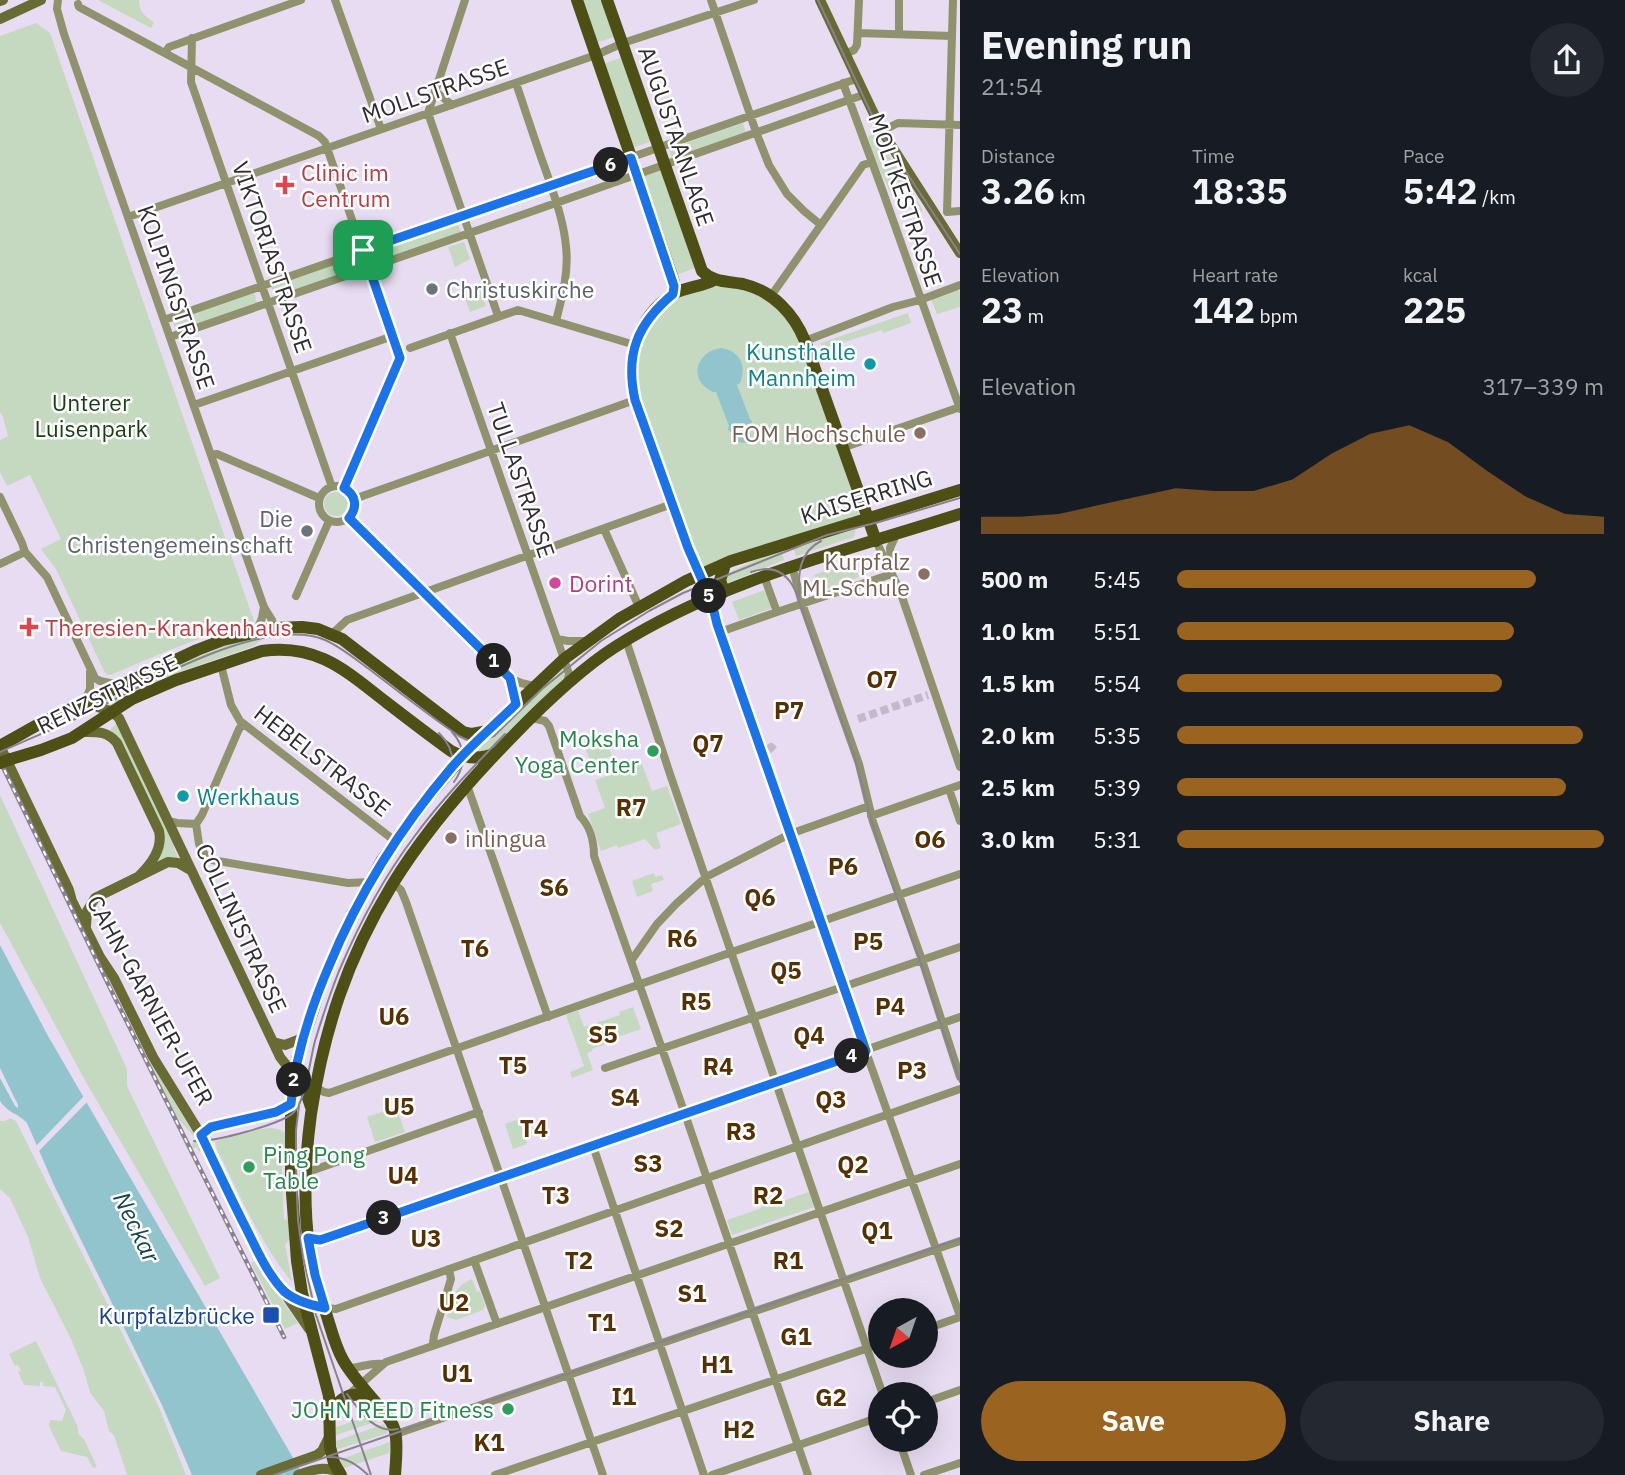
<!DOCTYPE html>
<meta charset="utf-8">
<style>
body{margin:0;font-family:"IBM Plex Sans",sans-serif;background:#242831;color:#f1f3f6;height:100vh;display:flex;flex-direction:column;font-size:26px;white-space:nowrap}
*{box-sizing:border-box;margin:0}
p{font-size:23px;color:#9ea1a6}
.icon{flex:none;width:38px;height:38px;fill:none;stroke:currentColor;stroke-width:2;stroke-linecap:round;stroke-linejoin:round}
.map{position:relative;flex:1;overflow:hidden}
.sheet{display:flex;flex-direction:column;background:#171b24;width:665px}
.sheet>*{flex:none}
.needle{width:46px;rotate:220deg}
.buttons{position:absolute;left:868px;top:1298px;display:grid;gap:14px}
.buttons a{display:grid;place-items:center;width:70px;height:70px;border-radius:50%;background:#171b24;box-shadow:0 7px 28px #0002;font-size:35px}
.pin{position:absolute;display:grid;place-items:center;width:60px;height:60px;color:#fff;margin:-30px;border-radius:14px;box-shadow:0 4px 10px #0006}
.km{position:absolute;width:35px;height:35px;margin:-18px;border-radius:50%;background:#222;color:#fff;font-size:19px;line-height:35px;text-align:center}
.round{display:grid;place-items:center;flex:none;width:74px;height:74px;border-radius:37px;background:#242831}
.overview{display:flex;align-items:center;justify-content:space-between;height:119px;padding:0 21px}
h1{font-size:38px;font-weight:700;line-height:52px}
.metrics{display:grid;grid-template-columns:repeat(3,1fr);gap:10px;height:119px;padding:7px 21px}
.metrics div{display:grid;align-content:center}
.metrics b{font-size:35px;font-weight:700}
.metrics small{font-size:19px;font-weight:400}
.metrics p{font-size:19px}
.chart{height:196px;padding:14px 21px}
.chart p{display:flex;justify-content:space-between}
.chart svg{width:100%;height:126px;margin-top:7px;fill:#9b6320;opacity:.7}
.action{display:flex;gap:14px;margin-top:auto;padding:14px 21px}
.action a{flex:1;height:80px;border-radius:42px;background:#9b6320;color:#fff;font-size:28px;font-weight:700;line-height:80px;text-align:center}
.action a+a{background:#242831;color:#f1f3f6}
ul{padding:0 21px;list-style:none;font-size:23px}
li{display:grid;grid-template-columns:112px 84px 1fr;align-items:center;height:52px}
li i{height:18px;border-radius:9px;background:#9b6320}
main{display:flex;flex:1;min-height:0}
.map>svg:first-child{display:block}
.green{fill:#c4d9c0}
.water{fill:#91c4cd}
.pier{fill:#e8dcf2}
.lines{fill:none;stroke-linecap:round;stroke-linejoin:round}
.street-tunnel{stroke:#c3b9cc;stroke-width:8;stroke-dasharray:8 4;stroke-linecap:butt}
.street{stroke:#8f926d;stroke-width:8}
.secondary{stroke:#686b33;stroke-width:10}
.primary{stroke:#4d4f15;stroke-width:12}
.tram{stroke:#898190;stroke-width:2}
.rail-casing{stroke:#898190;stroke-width:4.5}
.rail{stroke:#fff;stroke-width:2;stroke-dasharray:5;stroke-linecap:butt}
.primary-bridge{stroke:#4d4f15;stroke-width:12}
.route-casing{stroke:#fff;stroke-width:14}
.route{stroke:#1a73e8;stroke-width:9}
.health-dot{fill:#e0444e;stroke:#fff;stroke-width:2.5}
.worship-dot{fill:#6b7280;stroke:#fff;stroke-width:2.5}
.culture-dot{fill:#0f9aa8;stroke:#fff;stroke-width:2.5}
.education-dot{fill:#8d6e63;stroke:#fff;stroke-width:2.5}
.hotel-dot{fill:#d1479c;stroke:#fff;stroke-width:2.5}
.leisure-dot{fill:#2e9e5b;stroke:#fff;stroke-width:2.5}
.transit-dot{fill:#1a4fb4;stroke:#fff;stroke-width:2.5}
.labels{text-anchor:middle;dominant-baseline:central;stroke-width:5;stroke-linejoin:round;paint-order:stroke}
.street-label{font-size:23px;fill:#302c34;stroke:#fff}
.health-label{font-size:23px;fill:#be3a42;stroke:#fff;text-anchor:start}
.worship-label{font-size:23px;fill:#5b616d;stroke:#fff;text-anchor:start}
.culture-label{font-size:23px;fill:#0d838f;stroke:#fff;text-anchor:end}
.park-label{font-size:23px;fill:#173f13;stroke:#fff}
.education-label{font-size:23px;fill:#785e54;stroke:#fff;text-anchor:end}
.hotel-label{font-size:23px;fill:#b23c85;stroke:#fff;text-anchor:start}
.leisure-label{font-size:23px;fill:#27864d;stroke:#fff;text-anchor:end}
.transit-label{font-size:23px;fill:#164399;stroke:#fff;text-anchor:end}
.neighbourhood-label{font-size:24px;font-weight:bold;fill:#563000;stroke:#fff}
.water-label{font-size:24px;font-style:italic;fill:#18464d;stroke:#fff}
</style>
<main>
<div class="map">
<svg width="960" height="1475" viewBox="0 0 960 1475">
<rect width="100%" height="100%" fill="#e8dcf2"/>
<path class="green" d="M98,0H139C139,11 145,17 154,22L151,28Z
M581,0H603L616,36L596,43Z
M36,23L50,33L254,621C206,634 159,654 113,674L109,675L105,673L56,569L41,549L61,539L30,475L7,486L0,472V440L8,436L2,414L0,413V36Z
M623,57L652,141L632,148L603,64Z
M743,123L746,133L672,159L669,149Z
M874,132L921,207L923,212L916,208L911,194L904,186L894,187L896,195L892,196L869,147L871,145L868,137Z
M663,169L695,268L676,275L642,176Z
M457,222L461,232L380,260L376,250Z
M464,242L470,259L455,267L448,247Z
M354,257L357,268L275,297L271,286Z
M724,284L756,292L785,314L810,364L859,515L701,569L639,399L635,365L646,329L663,307L689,291Z
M471,289H480L486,306L470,312L463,292Z
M958,289L960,293V307L937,314L931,299Z
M254,292L257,303L176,331L172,320Z
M908,313L911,323L883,333L882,330L823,349L821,343Z
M324 504a12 12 0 1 1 24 0a12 12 0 1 1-24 0Z
M855,527L856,529L854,537L796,556L792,544Z
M780,548L784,560L728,583L725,577L726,574Z
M853,561L859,577L820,591L814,575Z
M765,590L772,608L739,620L732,602Z
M269,634L254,646L182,671L115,706L97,700L213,647Z
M562,669L566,678L493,749L470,754Z
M116,724L174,842V849L179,860L155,865L163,846L108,732Z
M607,742L612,756L591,763L586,750Z
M642,764L652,791L667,786L681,824L656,833L661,848L655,850L645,839L618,848L617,845L601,851L588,814L605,808L595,780Z
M0,795L127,1069V1086L220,1278L205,1286L87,1084L0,923Z
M654,873L655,877L662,875L664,880L651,884L653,891L637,897L632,881Z
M633,1007L641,1029L615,1038V1041L592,1049V1051L587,1053L593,1070L572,1078L570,1072L584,1066L566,1015L578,1011L584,1027L620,1015L619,1012Z
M148,1063H151L203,1149L199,1152L196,1147L193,1149L191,1147L195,1138L176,1116Z
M396,1107L405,1132L375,1142L367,1117Z
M10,1118L16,1121L158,1405L186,1475H127L114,1435L109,1431L104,1411L90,1392L84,1371L71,1339L40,1278L28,1237L10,1198L0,1189V1121H5Z
M519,1119L527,1144L513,1149L505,1124Z
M272,1128L281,1130L287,1135L286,1146L281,1150L284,1220L289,1219L291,1238L285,1244L292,1282C260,1243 240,1195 217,1150L215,1141L261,1129Z
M809,1192L814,1207L732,1235L727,1220L762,1208L761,1204L772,1200L774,1204Z
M254,1261L298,1323L285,1329L251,1263Z
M472,1279L477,1292L480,1291L485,1306L483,1310L456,1320L447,1317C449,1300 456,1285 472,1279Z
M36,1341L77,1425L79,1435L84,1439L97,1467L93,1468L87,1457L61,1451L49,1426L50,1420L62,1421L66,1410L55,1387L43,1386V1382H40V1386L24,1385L18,1372L21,1371L18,1365L15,1366L9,1354Z
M376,1414L381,1420L336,1435V1427Z
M384,1424L388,1433L335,1450L336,1441Z
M390,1442L389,1453L344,1468L338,1460Z"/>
<path class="water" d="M721,348C740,351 747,365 740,383L737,385L750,419L752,421L750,430L751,439L746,443L738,442L736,437L728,430L729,426L716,392H713C688,381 695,352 721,348Z
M0,945L48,1036L303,1475H192L162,1405L54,1185L27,1123C18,1113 9,1114 0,1101V1078L15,1106L18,1108V1105L0,1068Z"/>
<path class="pier" d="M86,1094L89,1100L36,1154L34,1148Z"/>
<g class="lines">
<path class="street-tunnel" d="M858,719L928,695
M768,749L771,747L776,752"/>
<path class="street" d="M58,0L57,9L64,34L264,607L272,620L274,628
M335,0L381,129
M465,0L428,113L497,313
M711,0L756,132L769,165L787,194L804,211L821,225
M78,4L79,7L319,136L325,142L400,358L344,488
M858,33L952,36
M899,34V0
M192,38L191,82L332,487
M165,53L169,47L301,0
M845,54L854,50L857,45L859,0
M516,83C526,113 536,144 547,174C555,198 564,222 566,247C569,272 562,297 556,321
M843,83L883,192L960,409
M435,91L452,105
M882,131L898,123L960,125
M947,212L953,0
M947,212L960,211
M128,217L596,55L623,43L754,0
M771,296L863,165L872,162
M164,320C395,239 626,160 856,79
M450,333L564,659L569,674L567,683
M170,337L556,203L863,95
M805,341L893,307L920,300L960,285
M410,348L518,310L635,345
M194,405L393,336
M842,448L960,407
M211,455L217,454L319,498
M319 504a18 18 0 1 1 36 0a18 18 0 1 1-36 0Z
M0,497L22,543L25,552L47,577L95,678L100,681L120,685
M354,499L635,400
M349,518L510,678L521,683L534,686
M604,529L639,607
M876,541L900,591L960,767
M0,564L25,552
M792,566L802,603L859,764L873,822L922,960L960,1077
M892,571L890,548L896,535
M296,596L329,521
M710,597L717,624L813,903L960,1316
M777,612L886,576
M256,632L262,618L264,607
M720,632L777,612L764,576
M332,634L347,620L672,504
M557,639L568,641H586
M626,640L670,774L883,1395
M221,665L231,705L240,721L395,841
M510,678L516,704
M84,703L90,689V672
M532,718L545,721L549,726L580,816C590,826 594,842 594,856L685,1114L808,1475
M467,785L548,1017
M949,789L960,821
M871,816L960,785
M168,821L177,823L196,824
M206,857L212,860L348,883L369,882
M206,857L199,844L196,824L202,815L239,729L243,724
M393,883L401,890L406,902L603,1475
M631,961L657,924L676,904L706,877L790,834L869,806
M605,1068L960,947
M315,1087L324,1092L329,1093L732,952L960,874
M201,1135L211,1127L276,1112L291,1104
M593,1146L704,1475
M305,1173L479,1112
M308,1238L320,1240L329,1237L960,1017
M474,1260L497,1324
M325,1308L336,1309L960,1089
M926,1329L960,1317
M433,1343L434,1335L451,1279L449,1269
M348,1368C361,1368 370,1362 383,1364
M347,1396L386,1362L960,1164
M926,1402L960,1390
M396,1434L960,1241
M899,1440L911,1475
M495,1475L880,1344
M712,1475L880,1417
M924,1475L960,1463"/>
<path class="secondary" d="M820,0L882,131L960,253
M0,1L3,0
M0,19L41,0
M84,703L111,711L119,718L273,1042L280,1057L294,1075
M84,732C98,732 107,731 117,743L159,831C163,849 151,864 139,876
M0,746L69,890L72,901L100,957L114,978L153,1057L201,1135L255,1247L270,1272L309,1329
M86,926L87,911L95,898L168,862L178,863L192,871
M273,1042L285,1045L303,1038
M261,1475L317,1455L322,1451L329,1437
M298,1475C313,1470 324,1465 340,1473"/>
<path class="primary" d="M577,0L674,282L673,294
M607,0L702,271C714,283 728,281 743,284C773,291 794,314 805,341L876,541
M724,568L720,580L724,592
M710,597L688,548L635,400C627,360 636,317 673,294C685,287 701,287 714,280
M0,746L39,724L197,650L223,640L274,628L302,627L318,629L342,639L463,732L472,734L488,731
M11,759L41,750L72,738L132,699L176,680L262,651C317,643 346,671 386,702C408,719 429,735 451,751C466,759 480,760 496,753
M294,1075L305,1089L311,1107
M378,1405C366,1391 352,1376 343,1360C334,1344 330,1324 324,1307C318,1287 312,1267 309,1246C303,1202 305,1158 311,1114C324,1029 347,959 392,885C425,831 467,783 511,738C541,707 579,670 615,647C720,580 842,552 960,514
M330,1413C347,1387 365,1391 383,1412C388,1417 393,1423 395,1431C398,1444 396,1461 395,1475
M341,1475L334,1463L330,1447L329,1396L302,1293L297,1261L291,1180V1104L297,1059L322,983L352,914L382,860L430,795L469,749L564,659L619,619L686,581L731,561L960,490"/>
<path class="tram" d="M818,0L880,132L960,254
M751,572C771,565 786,571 795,590L854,755L870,815L883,859L920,961L960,1082
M799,596C798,574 799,552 821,541
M452,732C466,747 466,765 454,782
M439,733C451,745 456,760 450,777
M0,752C30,738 62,726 92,711C148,683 263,615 325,640C341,647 355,659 369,669C399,692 428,715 459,736L467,740L478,741L494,736L542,689L601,641L649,611L683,593L827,535L879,522L960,498
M299,1106L296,1130V1168L298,1220L303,1257L316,1315L371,1475
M194,1141C211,1143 283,1124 294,1112C306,1100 310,1059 315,1041C322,1018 330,994 339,971C359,924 383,878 414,837C441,800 473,767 505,734
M347,1394C360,1411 374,1434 398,1429
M328,1457C343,1456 357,1464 368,1475
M274,1475L960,1239"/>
<defs>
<path id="rail" d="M0,761L114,996L284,1337"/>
</defs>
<use href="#rail" class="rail-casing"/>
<use href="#rail" class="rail"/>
<path class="primary-bridge" d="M0,763L11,759"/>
</g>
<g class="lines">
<defs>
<path id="route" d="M631,158L674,286L673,294C637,324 625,354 635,400L688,548L712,603L717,624L866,1051L329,1237L320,1240L308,1238L315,1275L325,1308C310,1305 291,1300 281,1288C266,1271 256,1248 246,1228C230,1197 216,1166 201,1135L211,1127L276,1112L291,1104C295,1056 310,1010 329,966C359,893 401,827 452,767C472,744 495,725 516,704L510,678L349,518C358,507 356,495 344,488L400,358L363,250Z"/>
</defs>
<use href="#route" class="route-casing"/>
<use href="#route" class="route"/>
</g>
<g class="health-dot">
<path d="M281.5 174.5h7v7h7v7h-7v7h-7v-7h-7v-7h7z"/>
<path d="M25.5 616.5h7v7h7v7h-7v7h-7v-7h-7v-7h7z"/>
</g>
<g class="worship-dot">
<circle cx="432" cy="289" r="7"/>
<circle cx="307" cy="531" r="7"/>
</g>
<g class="culture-dot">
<circle cx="870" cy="364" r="7"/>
<circle cx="183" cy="796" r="7"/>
</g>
<g class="education-dot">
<circle cx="920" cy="433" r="7"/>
<circle cx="924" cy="574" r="7"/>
<circle cx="451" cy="838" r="7"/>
</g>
<circle class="hotel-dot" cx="555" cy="583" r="7"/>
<g class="leisure-dot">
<circle cx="653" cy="751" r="7"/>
<circle cx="249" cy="1167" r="7"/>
<circle cx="508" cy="1409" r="7"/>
</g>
<rect class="transit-dot" x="262" y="1306" width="18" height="18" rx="3.5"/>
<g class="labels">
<g class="street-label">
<text transform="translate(435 90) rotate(-19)">MOLLSTRASSE</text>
<text transform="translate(677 136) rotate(71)">AUGUSTAANLAGE</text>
<text transform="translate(906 200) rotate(71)">MOLTKESTRASSE</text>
<text transform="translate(273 257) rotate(71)">VIKTORIASTRASSE</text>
<text transform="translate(177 297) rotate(71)">KOLPINGSTRASSE</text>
<text transform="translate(522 480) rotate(71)">TULLASTRASSE</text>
<text transform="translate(866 496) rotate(-17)">KAISERRING</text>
<text transform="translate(107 693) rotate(-26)">RENZSTRASSE</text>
<text transform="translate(323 760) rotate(38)">HEBELSTRASSE</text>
<text transform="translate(242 928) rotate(65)">COLLINISTRASSE</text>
<text transform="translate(151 1000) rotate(61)">CAHN-GARNIER-UFER</text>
</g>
<g class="health-label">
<text x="301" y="172">Clinic im<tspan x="301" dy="26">Centrum</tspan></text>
<text x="45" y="627">Theresien-Krankenhaus</text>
</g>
<g class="worship-label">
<text x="446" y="289">Christuskirche</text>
<text x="293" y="518" text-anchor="end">Die<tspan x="293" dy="26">Christengemeinschaft</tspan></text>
</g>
<g class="culture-label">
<text x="856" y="351">Kunsthalle<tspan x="856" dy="26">Mannheim</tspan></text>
<text x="197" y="796" text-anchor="start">Werkhaus</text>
</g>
<g class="park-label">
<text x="91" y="402">Unterer<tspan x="91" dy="26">Luisenpark</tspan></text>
</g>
<g class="education-label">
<text x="906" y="433">FOM Hochschule</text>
<text x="910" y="561">Kurpfalz<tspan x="910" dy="26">ML-Schule</tspan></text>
<text x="465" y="838" text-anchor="start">inlingua</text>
</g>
<g class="hotel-label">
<text x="569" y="583">Dorint</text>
</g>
<g class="leisure-label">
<text x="639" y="738">Moksha<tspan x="639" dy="26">Yoga Center</tspan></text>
<text x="263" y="1154" text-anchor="start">Ping Pong<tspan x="263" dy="26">Table</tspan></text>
<text x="494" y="1409">JOHN REED Fitness</text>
</g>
<g class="transit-label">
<text x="255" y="1315">Kurpfalzbrücke</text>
</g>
<g class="neighbourhood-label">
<text x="882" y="679">O7</text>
<text x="789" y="710">P7</text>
<text x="708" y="743">Q7</text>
<text x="631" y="807">R7</text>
<text x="930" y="839">O6</text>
<text x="843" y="866">P6</text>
<text x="554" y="887">S6</text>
<text x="760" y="897">Q6</text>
<text x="682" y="938">R6</text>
<text x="868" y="941">P5</text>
<text x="475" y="948">T6</text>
<text x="786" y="970">Q5</text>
<text x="696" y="1001">R5</text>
<text x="890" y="1006">P4</text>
<text x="394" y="1016">U6</text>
<text x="603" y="1034">S5</text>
<text x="809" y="1035">Q4</text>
<text x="513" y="1065">T5</text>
<text x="718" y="1066">R4</text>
<text x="912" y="1070">P3</text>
<text x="625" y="1097">S4</text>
<text x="831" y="1099">Q3</text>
<text x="399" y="1106">U5</text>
<text x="534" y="1128">T4</text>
<text x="741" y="1131">R3</text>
<text x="648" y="1163">S3</text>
<text x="853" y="1164">Q2</text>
<text x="403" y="1175">U4</text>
<text x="556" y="1195">T3</text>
<text x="768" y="1195">R2</text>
<text x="669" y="1228">S2</text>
<text x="877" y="1230">Q1</text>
<text x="426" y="1238">U3</text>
<text x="579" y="1260">T2</text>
<text x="788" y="1260">R1</text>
<text x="692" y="1293">S1</text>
<text x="454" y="1302">U2</text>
<text x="602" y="1322">T1</text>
<text x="796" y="1336">G1</text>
<text x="717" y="1364">H1</text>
<text x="457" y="1373">U1</text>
<text x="624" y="1396">I1</text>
<text x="831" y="1397">G2</text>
<text x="739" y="1429">H2</text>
<text x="489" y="1442">K1</text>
</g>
<g class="water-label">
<text transform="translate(137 1227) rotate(64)">Neckar</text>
</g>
</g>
</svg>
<div class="buttons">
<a><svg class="needle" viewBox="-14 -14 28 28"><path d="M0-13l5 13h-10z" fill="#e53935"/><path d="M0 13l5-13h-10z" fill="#9ea1a6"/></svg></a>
<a><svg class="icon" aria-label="locate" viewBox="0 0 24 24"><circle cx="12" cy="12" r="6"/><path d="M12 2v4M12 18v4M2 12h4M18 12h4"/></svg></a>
</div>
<div class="pin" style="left:363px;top:250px;background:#1e9e55"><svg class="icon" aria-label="arrive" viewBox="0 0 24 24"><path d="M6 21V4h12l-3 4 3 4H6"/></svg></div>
<b class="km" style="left:494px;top:661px">1</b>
<b class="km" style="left:294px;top:1080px">2</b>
<b class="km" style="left:384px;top:1218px">3</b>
<b class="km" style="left:852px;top:1056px">4</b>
<b class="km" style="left:709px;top:596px">5</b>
<b class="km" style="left:611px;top:165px">6</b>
</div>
<section class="sheet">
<div class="overview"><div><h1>Evening run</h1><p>21:54</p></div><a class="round"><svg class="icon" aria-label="share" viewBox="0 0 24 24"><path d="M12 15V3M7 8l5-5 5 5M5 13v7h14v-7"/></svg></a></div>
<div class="metrics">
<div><p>Distance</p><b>3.26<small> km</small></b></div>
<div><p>Time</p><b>18:35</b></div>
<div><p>Pace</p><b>5:42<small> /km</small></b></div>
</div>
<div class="metrics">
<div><p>Elevation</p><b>23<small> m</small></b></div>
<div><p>Heart rate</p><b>142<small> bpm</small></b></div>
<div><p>kcal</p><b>225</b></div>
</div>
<div class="chart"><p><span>Elevation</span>317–339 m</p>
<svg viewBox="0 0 160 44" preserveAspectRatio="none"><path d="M0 44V38L10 38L20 37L30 34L40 31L50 28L60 29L70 29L80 25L90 16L100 9L110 6L120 12L130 22L140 31L150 37L160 38V44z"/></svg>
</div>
<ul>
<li><b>500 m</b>5:45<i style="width:84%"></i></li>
<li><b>1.0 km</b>5:51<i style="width:79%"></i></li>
<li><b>1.5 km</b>5:54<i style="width:76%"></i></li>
<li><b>2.0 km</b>5:35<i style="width:95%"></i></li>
<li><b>2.5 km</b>5:39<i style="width:91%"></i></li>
<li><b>3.0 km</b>5:31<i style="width:100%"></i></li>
</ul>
<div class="action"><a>Save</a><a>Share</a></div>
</section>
</main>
